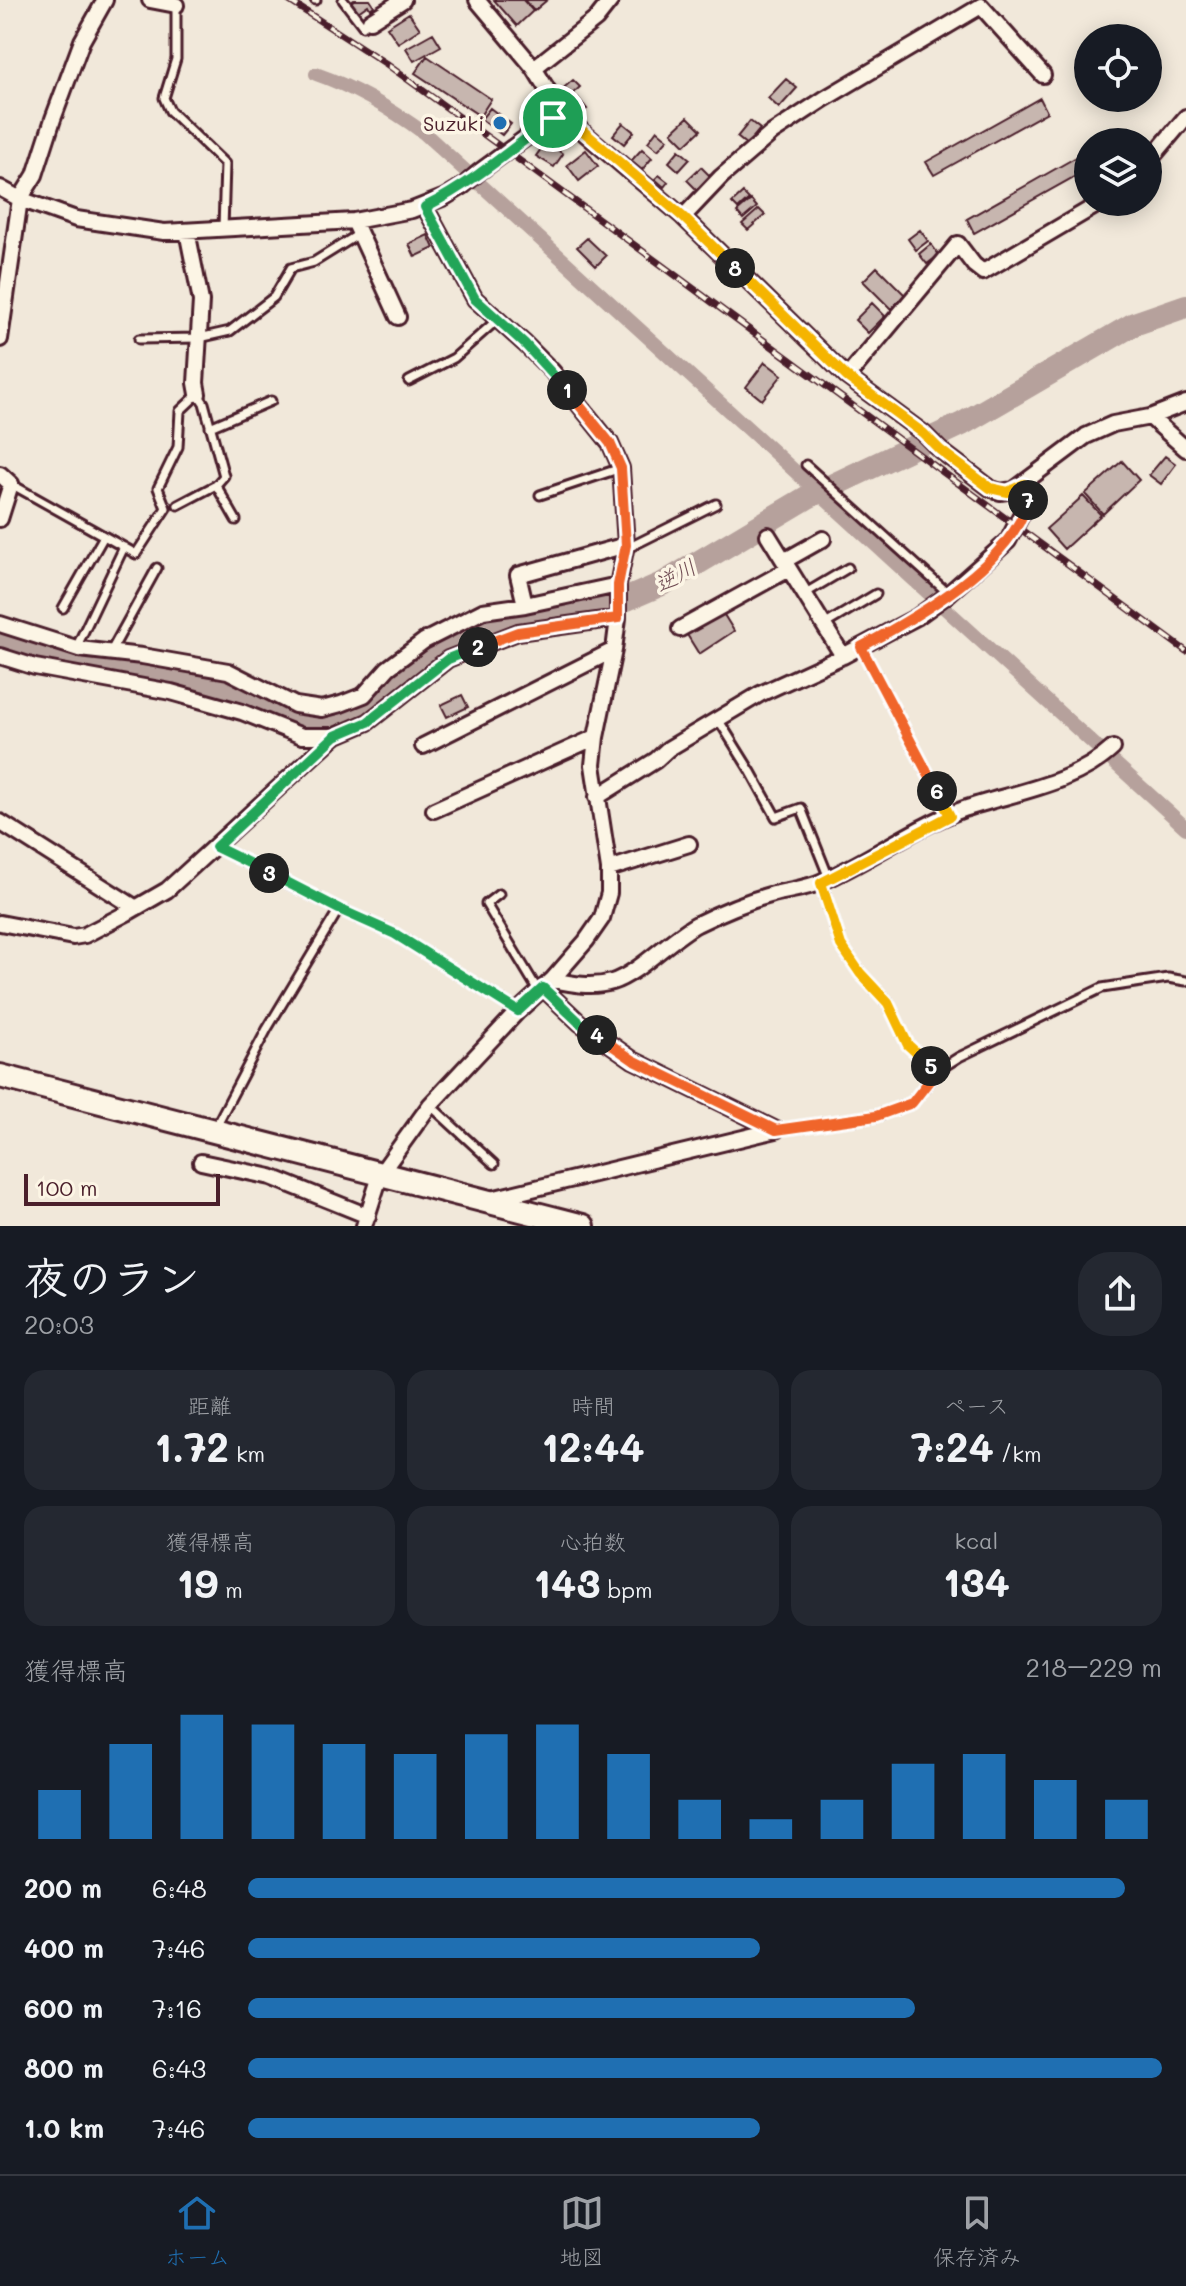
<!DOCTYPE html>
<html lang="ja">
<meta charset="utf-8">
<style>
body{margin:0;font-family:Mali,"Klee One",sans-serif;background:#242831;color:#f1f3f6;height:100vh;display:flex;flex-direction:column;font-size:30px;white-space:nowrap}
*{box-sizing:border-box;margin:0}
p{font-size:26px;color:#9ea1a6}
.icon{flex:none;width:44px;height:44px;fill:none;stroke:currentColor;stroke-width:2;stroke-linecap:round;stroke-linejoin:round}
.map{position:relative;height:1226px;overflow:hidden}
.details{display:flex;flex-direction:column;background:#171b24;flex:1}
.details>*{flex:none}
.fabs{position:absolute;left:1074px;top:24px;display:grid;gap:16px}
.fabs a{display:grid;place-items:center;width:88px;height:88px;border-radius:50%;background:#171b24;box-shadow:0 4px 20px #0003;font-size:40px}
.scale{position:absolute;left:24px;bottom:20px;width:196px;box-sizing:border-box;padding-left:8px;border:4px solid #4a1f2b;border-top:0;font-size:22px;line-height:28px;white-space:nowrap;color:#4a1f2b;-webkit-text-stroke:6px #fcf5e5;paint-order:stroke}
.pin{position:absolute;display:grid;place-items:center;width:68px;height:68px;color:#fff;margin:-34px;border:4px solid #fff;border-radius:50%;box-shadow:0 2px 8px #0007}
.km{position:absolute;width:40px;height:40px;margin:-20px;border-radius:50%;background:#222;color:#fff;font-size:22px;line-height:40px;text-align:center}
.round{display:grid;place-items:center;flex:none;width:84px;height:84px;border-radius:32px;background:#242831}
.overview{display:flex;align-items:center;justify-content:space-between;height:136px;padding:0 24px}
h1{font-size:44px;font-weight:700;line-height:60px}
.metrics{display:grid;grid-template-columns:repeat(3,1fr);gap:12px;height:136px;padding:8px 24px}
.metrics div{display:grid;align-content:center;border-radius:20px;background:#242831;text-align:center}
.metrics b{font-size:40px;font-weight:700}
.metrics small{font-size:22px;font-weight:400}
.metrics p{font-size:22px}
.chart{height:224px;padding:16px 24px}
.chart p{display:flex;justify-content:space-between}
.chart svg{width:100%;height:144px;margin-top:8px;stroke:#1f6fb2;stroke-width:6}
ul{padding:0 24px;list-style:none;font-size:26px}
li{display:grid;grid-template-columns:128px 96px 1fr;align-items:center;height:60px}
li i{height:20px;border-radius:10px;background:#1f6fb2}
.tabs{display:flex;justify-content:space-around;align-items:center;height:112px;border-top:2px solid #363941;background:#171b24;font-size:22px;color:#9ea1a6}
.tabs a{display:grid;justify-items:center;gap:4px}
.tabs .active{color:#1f6fb2}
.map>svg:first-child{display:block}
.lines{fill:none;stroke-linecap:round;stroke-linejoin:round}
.canal{stroke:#b6a19c;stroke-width:14}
.river{stroke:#b6a19c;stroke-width:24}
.building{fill:#c7b6af;stroke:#4a1f2b;stroke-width:2}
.lane-casing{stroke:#4a1f2b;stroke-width:13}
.street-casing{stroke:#4a1f2b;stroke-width:20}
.secondary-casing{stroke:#4a1f2b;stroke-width:28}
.lane{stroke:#fcf5e5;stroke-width:7}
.street{stroke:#fcf5e5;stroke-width:14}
.secondary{stroke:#fcf5e5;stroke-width:22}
.rail-casing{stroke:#4a1f2b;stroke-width:7}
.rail{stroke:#fcf5e5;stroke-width:4;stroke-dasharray:12;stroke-linecap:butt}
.split-1-casing{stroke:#fff;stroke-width:16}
.split-2-casing{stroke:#fff;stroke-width:16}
.split-3-casing{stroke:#fff;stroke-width:16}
.split-4-casing{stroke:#fff;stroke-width:16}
.split-5-casing{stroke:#fff;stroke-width:16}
.split-6-casing{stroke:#fff;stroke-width:16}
.split-7-casing{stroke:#fff;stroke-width:16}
.split-8-casing{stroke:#fff;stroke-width:16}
.split-9-casing{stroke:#fff;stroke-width:16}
.split-1{stroke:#22a559;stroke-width:10}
.split-2{stroke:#f0652b;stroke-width:10}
.split-3{stroke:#22a559;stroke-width:10}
.split-4{stroke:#22a559;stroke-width:10}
.split-5{stroke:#f0652b;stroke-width:10}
.split-6{stroke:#f5b400;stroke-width:10}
.split-7{stroke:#f0652b;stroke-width:10}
.split-8{stroke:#f5b400;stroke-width:10}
.split-9{stroke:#f5b400;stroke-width:10}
.poi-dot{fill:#1f6fb2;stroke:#fcf5e5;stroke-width:3}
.labels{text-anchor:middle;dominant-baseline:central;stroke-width:7;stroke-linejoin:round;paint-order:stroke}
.poi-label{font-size:20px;fill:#4a1f2b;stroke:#fcf5e5;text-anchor:end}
.water-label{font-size:22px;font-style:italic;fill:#704c53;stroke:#fcf5e5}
</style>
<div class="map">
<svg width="1186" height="1226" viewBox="0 0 1186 1226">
<rect width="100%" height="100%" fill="#f1e8da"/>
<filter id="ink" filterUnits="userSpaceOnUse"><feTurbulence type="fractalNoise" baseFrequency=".0125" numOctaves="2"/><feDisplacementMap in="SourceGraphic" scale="16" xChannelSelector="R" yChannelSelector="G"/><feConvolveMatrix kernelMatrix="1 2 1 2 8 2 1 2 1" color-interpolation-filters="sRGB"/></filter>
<g filter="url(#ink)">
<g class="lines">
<path class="canal" d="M316,74C356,88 390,108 424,133L1186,828"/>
<path class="river" d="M0,641L25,649L181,679L241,695L297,720L318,721L338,719L364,706L433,652L490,626L627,599L664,583L808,497L962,424L1134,324L1186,306"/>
</g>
<path class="building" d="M354,0H370L374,6L370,9L368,5L358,12L351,2Z
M494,0H523L533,11L517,26Z
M524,0H547L534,11Z
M409,13L420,29L398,43L387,27Z
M433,33L441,46L414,61L406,48Z
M427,56L491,99L480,116L415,73Z
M786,79L797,88L779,108L768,98Z
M573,80L580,87L568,98L561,90Z
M578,98L587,109L578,115L570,104Z
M1040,98L1047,112L934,175L926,162Z
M490,108L511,124L502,135L481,119Z
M688,117L701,130L685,145L672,132Z
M750,121L760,129L747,145L737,137Z
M623,123L634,132L624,144L613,135Z
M657,130L668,139L658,150L648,142Z
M546,142L563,154L554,167L536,156Z
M642,149L652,158L642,170L631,161Z
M586,150L598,166L579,181L567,165Z
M679,150L690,159L679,171L669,162Z
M1080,155L1088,169L974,233L967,219Z
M701,167L711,177L697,190L687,180Z
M659,175L668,182L664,187L655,179Z
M743,193L749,199L738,209L732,203Z
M751,200L757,207L743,219L737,212Z
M759,209L765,215L748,230L742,224Z
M920,230L928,241L916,250L908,239Z
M428,235L434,248L415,257L409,244Z
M587,238L606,256L596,266L577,247Z
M931,244L939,255L927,264L919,254Z
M877,267L905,295L891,309L863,281Z
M872,303L885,316L868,333L855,320Z
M765,362L782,375L762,400L746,387Z
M1165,456L1176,464L1161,484L1149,475Z
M1122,461L1139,480L1103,514L1085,494Z
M1083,496L1101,515L1064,549L1046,529Z
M721,610L734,631L699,654L686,633Z
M462,695L468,707L447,717L441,705Z"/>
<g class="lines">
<defs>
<path id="lane" d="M315,0H316
M343,0L363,26L370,21
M176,6V59L164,98L170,111L225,164L223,229
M139,339L199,338L230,331L274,297L291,268L314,262L359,234
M409,381L454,358L497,320
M210,427L271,401
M806,465L949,594
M11,484L104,536L63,608
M540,495L621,468
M178,505L216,485L236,520
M104,536L136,554L166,508L158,488L178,447L180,411L198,394L204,403L224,476L216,485
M626,549L716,504
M804,594L848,568
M824,625L876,594
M861,647L949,814
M76,648L124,547
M110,653L157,568
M718,719L751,772L776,817L801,808L829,878
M216,847L339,909L395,934L518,1011
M821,883L841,945L860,973L888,1003L908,1045L937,1071
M499,894L486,904L539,992
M430,1105L494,1164
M216,1126L267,1029L339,909
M776,1130L876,1116L912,1103L937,1071L959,1057L1102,988L1168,978L1186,981"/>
<path id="street" d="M150,0L176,5
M477,0L534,68L561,112L576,126L683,217L847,377L923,433L940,450L990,488L1000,492L1014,490L1086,436L1113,424L1150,417L1186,403
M370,21L403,0
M534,68L596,19L611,0
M1148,162L1186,117
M0,188L20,199L76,219L164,232L354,221L412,210L445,197L463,186L479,172L561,112
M683,217L721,177L772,133L824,99L981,6L1043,75
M354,221L398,317
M187,231L201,301L196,383L198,394
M0,339L20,199L35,175L53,119L82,41L105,0
M847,377L958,244L974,265L983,272L1102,202
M1150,417L1186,449
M0,474L11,484L0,519
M768,535L843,656
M784,561L823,539
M525,605L518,575L626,545
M0,624L79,649L142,656L228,671L295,705L322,709L341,704L364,695L388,668L424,641L483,611L525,605L618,585
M680,629L789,569
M0,656L35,667L171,692L242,712L302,736H335L368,722L448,659L518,632L618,618
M423,746L614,650
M597,797L656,760L668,749L760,694L843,656L892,630L917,617L946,596L1008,541L1027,503V490L1024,484
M434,810L596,737
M0,822L136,908
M609,869L689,844
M0,923L73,937L85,935L127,913L167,890L335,736
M552,980C572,984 592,988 612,982C638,974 671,938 697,924C721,912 745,902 770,895C787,890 807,889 823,881C871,860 914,827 964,809C1014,792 1073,785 1113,748
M201,1162L271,1177L368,1216
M491,1199L776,1130L633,1060L580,1023L543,988
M364,1226L381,1173L430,1105L518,1011L552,980L586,941L602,918L609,893V869L593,765L596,737L614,650L618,618V585L626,545L621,468L610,443L552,371L525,344L475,299L425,207"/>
<path id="secondary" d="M0,1076L583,1226"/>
</defs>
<use href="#lane" class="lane-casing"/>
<use href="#street" class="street-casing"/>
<use href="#secondary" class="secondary-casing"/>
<use href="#lane" class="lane"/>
<use href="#street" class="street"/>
<use href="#secondary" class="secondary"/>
<defs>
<path id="rail" d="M288,0L385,63L508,152L1186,651"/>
</defs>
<use href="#rail" class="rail-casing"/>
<use href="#rail" class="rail"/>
</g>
</g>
<g class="lines" filter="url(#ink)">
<defs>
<path id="split-1" d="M553,118C512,149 471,184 425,207L475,299L525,344L567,390"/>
<path id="split-2" d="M478,647L518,632L618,618V585L626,545L621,468L610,443L567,390"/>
<path id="split-3" d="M269,873L216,847L335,736L368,722L448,659L478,647"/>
<path id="split-4" d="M269,873L339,909L395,934L518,1011L543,988L580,1023L597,1035"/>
<path id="split-5" d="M597,1035L633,1060L776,1130L876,1116L912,1103L937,1071L931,1066"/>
<path id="split-6" d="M931,1066L908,1045L888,1003L860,973L841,945L821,883L950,816L937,791"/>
<path id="split-7" d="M937,791L861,647C915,618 1013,563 1028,500"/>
<path id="split-8" d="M735,268L847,377L923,433L940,450L990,488L1008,492L1024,484L1028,500"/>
<path id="split-9" d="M553,118L561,112L683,217L735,268"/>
</defs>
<use href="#split-1" class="split-1-casing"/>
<use href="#split-2" class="split-2-casing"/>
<use href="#split-3" class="split-3-casing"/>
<use href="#split-4" class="split-4-casing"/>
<use href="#split-5" class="split-5-casing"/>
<use href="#split-6" class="split-6-casing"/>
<use href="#split-7" class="split-7-casing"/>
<use href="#split-8" class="split-8-casing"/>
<use href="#split-9" class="split-9-casing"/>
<use href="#split-1" class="split-1"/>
<use href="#split-2" class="split-2"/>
<use href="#split-3" class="split-3"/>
<use href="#split-4" class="split-4"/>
<use href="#split-5" class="split-5"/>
<use href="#split-6" class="split-6"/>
<use href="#split-7" class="split-7"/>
<use href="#split-8" class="split-8"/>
<use href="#split-9" class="split-9"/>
</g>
<circle class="poi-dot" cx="500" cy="123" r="8"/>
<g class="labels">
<g class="poi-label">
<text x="484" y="123">Suzuki</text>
</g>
<g class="water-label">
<text transform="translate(675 575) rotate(-29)">逆川</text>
</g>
</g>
</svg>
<div class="fabs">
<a><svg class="icon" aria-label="locate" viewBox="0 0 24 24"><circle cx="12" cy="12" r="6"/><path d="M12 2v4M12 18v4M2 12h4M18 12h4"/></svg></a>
<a><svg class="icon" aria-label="layers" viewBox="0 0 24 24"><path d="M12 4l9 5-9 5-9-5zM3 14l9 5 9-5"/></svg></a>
</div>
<div class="scale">100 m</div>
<div class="pin" style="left:553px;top:118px;background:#1e9e55"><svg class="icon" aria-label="arrive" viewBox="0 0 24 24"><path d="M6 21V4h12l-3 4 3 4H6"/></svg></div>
<b class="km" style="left:567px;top:390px">1</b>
<b class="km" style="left:478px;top:647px">2</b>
<b class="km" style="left:269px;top:873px">3</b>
<b class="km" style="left:597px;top:1035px">4</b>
<b class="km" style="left:931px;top:1066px">5</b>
<b class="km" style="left:937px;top:791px">6</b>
<b class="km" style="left:1028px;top:500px">7</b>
<b class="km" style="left:735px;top:268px">8</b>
</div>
<section class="details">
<div class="overview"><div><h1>夜のラン</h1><p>20:03</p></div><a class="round"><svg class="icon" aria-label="share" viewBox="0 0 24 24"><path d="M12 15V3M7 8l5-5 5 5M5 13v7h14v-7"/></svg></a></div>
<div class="metrics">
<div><p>距離</p><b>1.72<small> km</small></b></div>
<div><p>時間</p><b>12:44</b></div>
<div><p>ペース</p><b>7:24<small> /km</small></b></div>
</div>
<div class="metrics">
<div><p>獲得標高</p><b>19<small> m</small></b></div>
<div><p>心拍数</p><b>143<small> bpm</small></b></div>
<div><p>kcal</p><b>134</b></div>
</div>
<div class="chart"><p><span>獲得標高</span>218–229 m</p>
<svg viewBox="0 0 160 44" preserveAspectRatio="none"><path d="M5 44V29M15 44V15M25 44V6M35 44V9M45 44V15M55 44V18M65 44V12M75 44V9M85 44V18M95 44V32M105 44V38M115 44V32M125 44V21M135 44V18M145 44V26M155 44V32"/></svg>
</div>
<ul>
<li><b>200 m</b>6:48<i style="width:96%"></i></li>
<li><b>400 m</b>7:46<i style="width:56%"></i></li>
<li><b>600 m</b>7:16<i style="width:73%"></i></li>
<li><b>800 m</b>6:43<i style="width:100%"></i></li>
<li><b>1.0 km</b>7:46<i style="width:56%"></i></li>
</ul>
</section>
<nav class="tabs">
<a class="active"><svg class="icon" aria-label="home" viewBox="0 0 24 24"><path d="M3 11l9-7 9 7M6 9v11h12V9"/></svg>ホーム</a>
<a><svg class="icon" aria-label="map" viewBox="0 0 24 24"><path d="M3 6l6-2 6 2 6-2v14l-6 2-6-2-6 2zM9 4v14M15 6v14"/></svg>地図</a>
<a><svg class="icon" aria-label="saved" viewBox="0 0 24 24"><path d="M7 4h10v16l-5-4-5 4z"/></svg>保存済み</a>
</nav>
